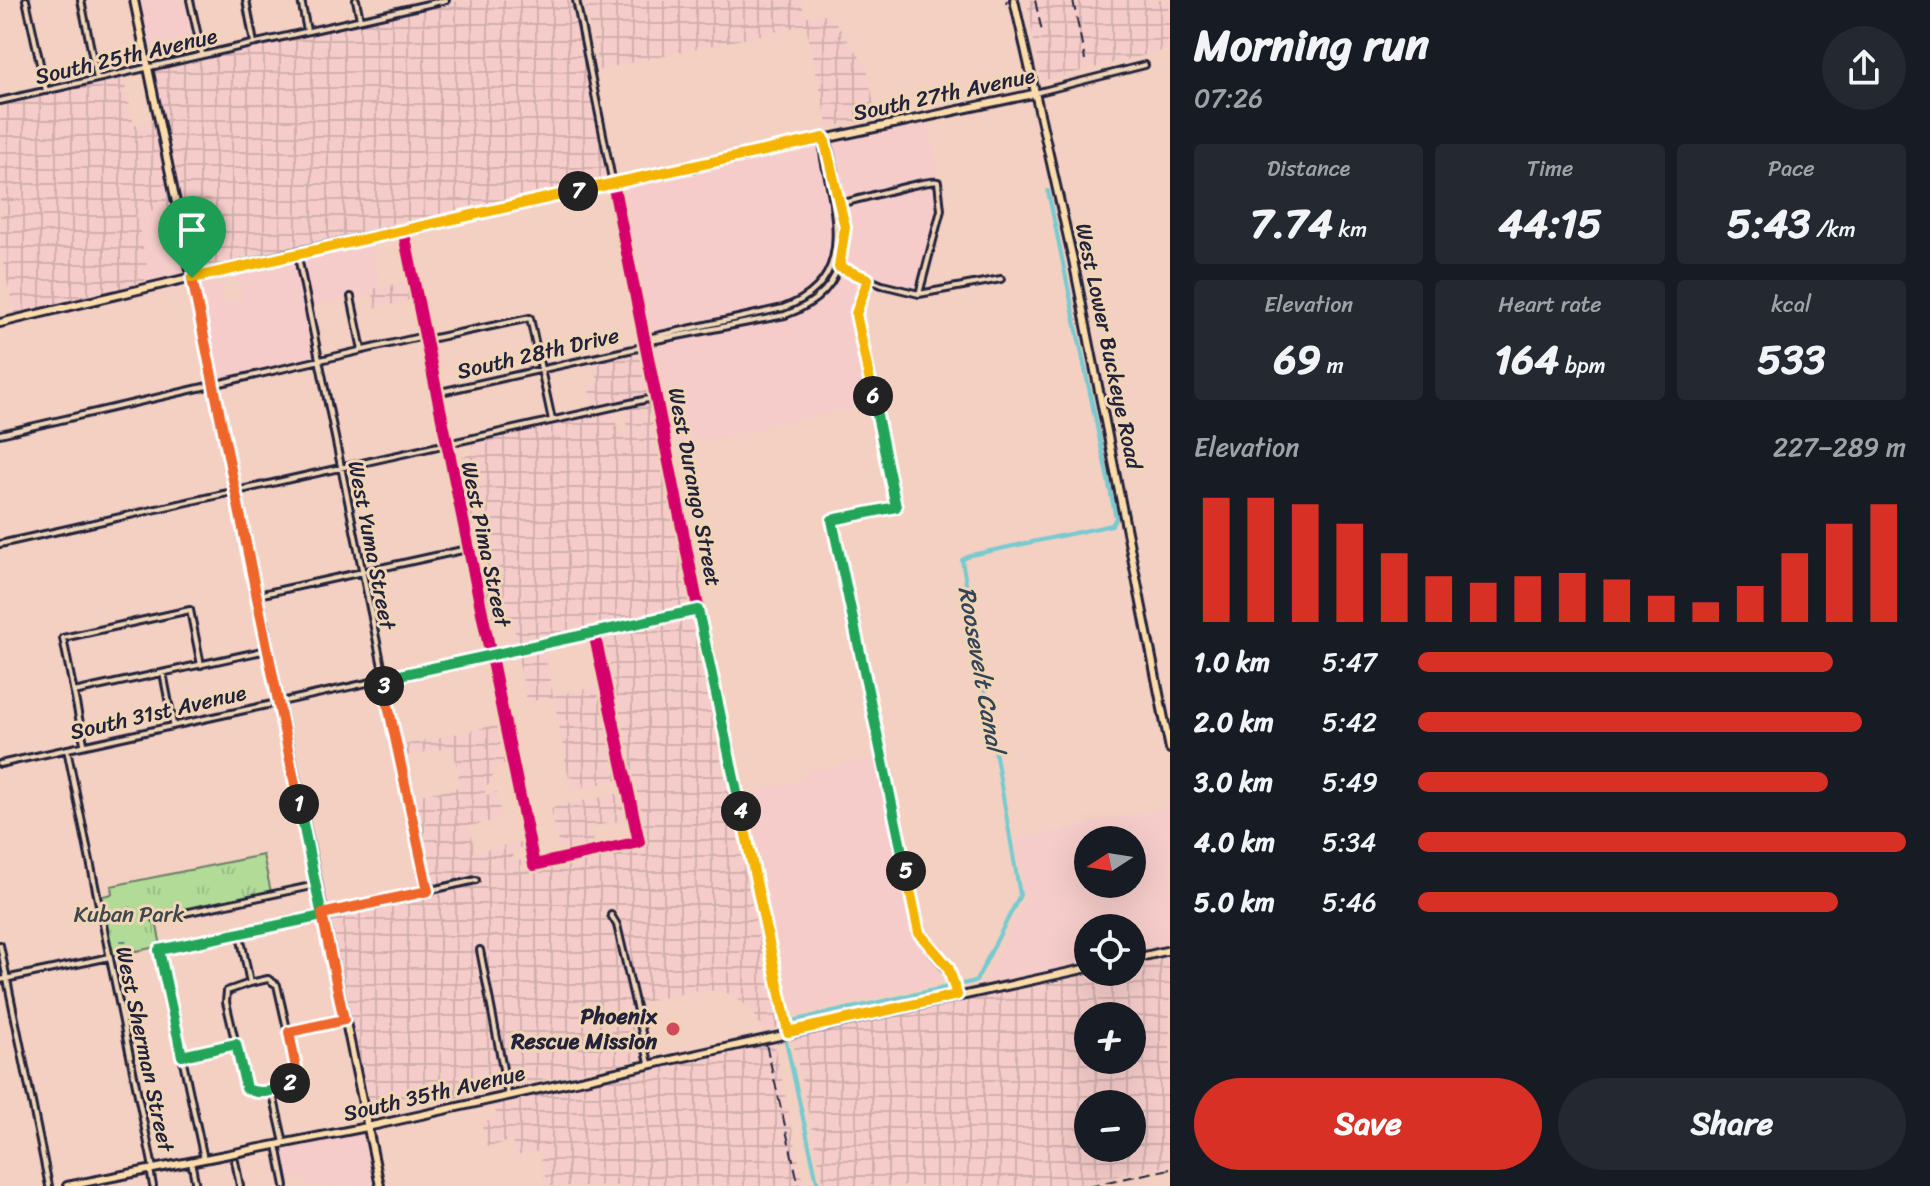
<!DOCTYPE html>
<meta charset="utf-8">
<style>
body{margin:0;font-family:Sriracha,sans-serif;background:#242831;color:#f1f3f6;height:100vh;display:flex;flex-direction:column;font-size:30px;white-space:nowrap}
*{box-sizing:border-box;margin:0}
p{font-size:26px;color:#9ea1a6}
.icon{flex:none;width:44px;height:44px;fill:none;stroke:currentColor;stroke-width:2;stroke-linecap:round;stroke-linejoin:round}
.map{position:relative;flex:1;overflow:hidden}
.panel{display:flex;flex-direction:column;background:#171b24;width:760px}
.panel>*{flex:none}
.needle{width:52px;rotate:258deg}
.controls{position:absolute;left:1074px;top:826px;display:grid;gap:16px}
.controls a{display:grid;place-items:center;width:72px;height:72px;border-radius:50%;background:#171b24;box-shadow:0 8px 32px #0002;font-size:40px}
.pin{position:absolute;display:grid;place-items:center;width:68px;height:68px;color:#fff;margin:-82px -34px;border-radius:50% 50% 50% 0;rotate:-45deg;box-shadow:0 0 8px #0007}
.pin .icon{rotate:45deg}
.km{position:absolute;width:40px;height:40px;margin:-20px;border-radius:50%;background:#222;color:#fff;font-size:22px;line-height:40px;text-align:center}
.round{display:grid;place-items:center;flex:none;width:84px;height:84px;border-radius:42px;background:#242831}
.headline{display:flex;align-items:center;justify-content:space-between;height:136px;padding:0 24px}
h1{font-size:44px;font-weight:800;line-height:60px}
.stats{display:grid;grid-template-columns:repeat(3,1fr);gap:12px;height:136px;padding:8px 24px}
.stats div{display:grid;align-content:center;border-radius:8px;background:#242831;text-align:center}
.stats b{font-size:40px;font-weight:800}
.stats small{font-size:22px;font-weight:400}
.stats p{font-size:22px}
.chart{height:224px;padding:16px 24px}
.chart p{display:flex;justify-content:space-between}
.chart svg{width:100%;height:144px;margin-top:8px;stroke:#d93025;stroke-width:6}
.action{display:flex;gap:16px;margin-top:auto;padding:16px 24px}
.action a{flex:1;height:92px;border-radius:48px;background:#d93025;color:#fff;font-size:32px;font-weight:800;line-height:92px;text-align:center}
.action a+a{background:#242831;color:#f1f3f6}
ul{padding:0 24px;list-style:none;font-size:26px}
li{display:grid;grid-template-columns:128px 96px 1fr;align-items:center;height:60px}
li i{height:20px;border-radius:10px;background:#d93025}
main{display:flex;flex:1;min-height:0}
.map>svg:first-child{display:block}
.built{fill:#f5ccca;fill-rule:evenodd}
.industrial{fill:url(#industrial-grid);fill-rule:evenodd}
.park{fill:url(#park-tufts);stroke:#6a7e69;stroke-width:2}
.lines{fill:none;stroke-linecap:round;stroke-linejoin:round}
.stream{stroke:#568794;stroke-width:2}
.canal{stroke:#78cad0;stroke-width:4}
.minor-casing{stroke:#22223b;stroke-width:10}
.major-casing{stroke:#22223b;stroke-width:12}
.minor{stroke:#f0d5b7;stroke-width:4}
.major{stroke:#fddcac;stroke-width:6}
.rail{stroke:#22223b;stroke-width:2;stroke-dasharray:12 6;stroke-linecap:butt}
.cycleway-casing{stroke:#f0d5b7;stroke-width:17}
.cycleway{stroke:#d6006c;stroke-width:12}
.split-1-casing{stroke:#fff;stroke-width:16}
.split-2-casing{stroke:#fff;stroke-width:16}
.split-3-casing{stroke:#fff;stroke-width:16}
.split-4-casing{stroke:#fff;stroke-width:16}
.split-5-casing{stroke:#fff;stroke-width:16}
.split-6-casing{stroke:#fff;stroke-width:16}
.split-7-casing{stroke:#fff;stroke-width:16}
.split-8-casing{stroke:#fff;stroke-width:16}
.split-1{stroke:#f0652b;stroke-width:10}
.split-2{stroke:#22a559;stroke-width:10}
.split-3{stroke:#f0652b;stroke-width:10}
.split-4{stroke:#22a559;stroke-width:10}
.split-5{stroke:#f5b400;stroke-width:10}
.split-6{stroke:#22a559;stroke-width:10}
.split-7{stroke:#f5b400;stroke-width:10}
.split-8{stroke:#f5b400;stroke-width:10}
.poi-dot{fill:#d1495b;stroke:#f0d5b7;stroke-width:3}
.labels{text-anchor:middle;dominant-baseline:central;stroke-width:6;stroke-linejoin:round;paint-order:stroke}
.street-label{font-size:22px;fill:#22223b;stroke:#f0d5b7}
.park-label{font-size:22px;fill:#3f474d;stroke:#f0d5b7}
.poi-label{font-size:22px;font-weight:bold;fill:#22223b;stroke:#f0d5b7;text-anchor:end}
.water-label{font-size:24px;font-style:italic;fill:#334459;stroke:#f0d5b7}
</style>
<main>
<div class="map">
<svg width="1170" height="1186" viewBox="0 0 1170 1186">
<defs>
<pattern id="industrial-grid" width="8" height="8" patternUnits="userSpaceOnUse" patternTransform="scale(2)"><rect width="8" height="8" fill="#f5ccca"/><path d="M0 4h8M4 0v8" fill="none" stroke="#d2afae"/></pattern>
<pattern id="park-tufts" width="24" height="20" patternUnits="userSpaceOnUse" patternTransform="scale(2)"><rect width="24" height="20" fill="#b1db97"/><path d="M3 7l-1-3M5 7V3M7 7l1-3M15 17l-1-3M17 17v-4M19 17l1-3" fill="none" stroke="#98bc83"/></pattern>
</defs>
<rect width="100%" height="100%" fill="#f3d0c2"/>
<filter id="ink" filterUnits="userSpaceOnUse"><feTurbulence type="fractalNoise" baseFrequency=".0125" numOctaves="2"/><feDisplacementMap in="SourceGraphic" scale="16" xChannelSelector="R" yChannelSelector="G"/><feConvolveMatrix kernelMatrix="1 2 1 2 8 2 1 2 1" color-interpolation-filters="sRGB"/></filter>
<g filter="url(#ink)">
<path class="built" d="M139,0H187L197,51L153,61Z
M927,120L944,207L922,291L867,275L854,306L853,319L871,404L671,447L620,190L643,182L831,144L838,138Z
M173,206L185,271L146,284L144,271L147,270L136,214Z
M371,241L381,287L373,289V293L311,306L302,259Z
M296,261L315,357L219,380L200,282L219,277L224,303L242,300L237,273Z
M870,757L871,764L881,762L919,938L948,971L934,982L912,989L789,1016L741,794L800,781L808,770L819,771Z
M1170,806V944L1132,953V928H1088V962L984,984L1026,899L1015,840ZM1088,840H1132V884H1088Z
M361,1132L375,1186H309L306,1178L287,1181L281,1148Z"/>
<path class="industrial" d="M463,0H572L606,178L594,185L196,269L155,70Z
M584,0H801L805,17L818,13L831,16L867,67L874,104L867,105L870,119L828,127L806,25L599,70Z
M1027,0H1170V49L1041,81Z
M123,76L134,125L153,121L173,206L136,214L148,270L144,271L146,284L15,315L0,249V104Z
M410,281L414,299L376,308L372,289Z
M640,350L651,395L594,409L588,386L598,384L594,360Z
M652,401L692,605L519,645L518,648L513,622L486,627L452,459L474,454L471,439L613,408L618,434L628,433L623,406Z
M689,615L695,619L782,1026L764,1032L751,1008L724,991L700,990L638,1003L619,912L608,907L603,914L615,925L641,1059L512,1087L484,966L490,952L482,946L474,955L503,1088L372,1116L328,917L481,883L480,876L432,887L429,884L410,797L461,787L453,747L402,757L399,746L501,724L509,763L491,767L494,783L483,786L486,795L497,792L501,819L469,826L475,852L526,841L527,846L512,850L514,862L529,859L532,868L640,845L642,842L599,637Z
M543,647L553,696L603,685L623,779L571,790L554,697L527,702L517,653Z
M626,792L631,818L591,827L595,849L561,857L551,808Z
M1170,956V1165L1070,1186H824L792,1037L1092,972H1132V964ZM1088,1016H1132V1060H1088ZM1088,1104H1132V1148H1088Z
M774,1041L804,1186H547L539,1151L516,1156L512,1141L487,1147L481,1122L497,1118L494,1103Z"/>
<path class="park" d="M263,855L271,892L155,916L161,946L112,956L99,897L112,894L111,886Z"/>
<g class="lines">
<path class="stream" d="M121,941H126"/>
<path class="canal" d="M796,1020L976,981L1020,895L962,560L971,555L1112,525L1116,518L1048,191
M786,1041L818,1186"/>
<defs>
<path id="minor" d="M26,0L46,91
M81,0L97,79
M190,0L202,54
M246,0L254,43
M301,0L307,31
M356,0L360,19
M576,0L710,667L788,1032
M1035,93L1145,65
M0,101L446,0
M834,205C853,202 928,178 938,182L941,210L919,294
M403,229L534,865L639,842L594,632
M297,252L428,891
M838,267L882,285L919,294L1001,279
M868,279L857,304L856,318L896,507L832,520L917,926C926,955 949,961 957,995
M351,297L362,350
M425,340L530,318L552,420
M646,342L785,315C868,286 842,211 829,146L824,138
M646,342L652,337L783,308C845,286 840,236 829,182C826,168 821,153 824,139
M436,393L647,346
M0,434L424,336
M0,544L657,397
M258,595L467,549
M163,673L173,724
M74,692L267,650
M84,743L63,638L190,610L201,665
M67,749L153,1168
M0,764L698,610
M324,914L476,880
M611,915L617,925L649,1063
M156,919L316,885
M240,935L250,983L268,979L277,985L297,1073L295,1080C280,1089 261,1097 246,1088L226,1002L227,991L250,983
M0,945L49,1186
M480,950L508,1095
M0,980L110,957
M289,1032L344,1020
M182,1056L236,1044
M272,1090L284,1143
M277,1145L285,1186
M204,1159L159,950L322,916
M191,1161L196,1186
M235,1161L240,1186
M150,1169L153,1186"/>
<path id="major" d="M134,0L380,1186
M1014,0L1073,260L1170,749
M0,323L297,252L1033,94
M1132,959L1170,950
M67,1186L367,1127L1088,968"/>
</defs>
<use href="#minor" class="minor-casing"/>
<use href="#major" class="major-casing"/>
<use href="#minor" class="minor"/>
<use href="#major" class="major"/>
<path class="rail" d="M1035,0L1042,32
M1073,0L1085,60
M1006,3L1007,0
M766,1044L799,1186
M1088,1186L1170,1169"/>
<defs>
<path id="cycleway" d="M613,183L710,667L788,1032
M403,229L534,865L639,842L594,632"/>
</defs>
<use href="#cycleway" class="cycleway-casing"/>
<use href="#cycleway" class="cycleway"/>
</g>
</g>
<g class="lines" filter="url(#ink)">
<defs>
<path id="split-1" d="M192,278L299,804"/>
<path id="split-2" d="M290,1083C277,1091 259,1096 246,1088L236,1044L182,1056L159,950L322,916L299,804"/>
<path id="split-3" d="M290,1083L297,1073L289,1032L344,1020L322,914L428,891L384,686"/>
<path id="split-4" d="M384,686L382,679L698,610L741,811"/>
<path id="split-5" d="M741,811L788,1032L957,995L948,967L919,933L906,871"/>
<path id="split-6" d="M873,396L896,507L832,520L906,871"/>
<path id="split-7" d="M578,191L824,138L845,227L839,267L868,279L856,314L873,396"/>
<path id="split-8" d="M192,278L578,191"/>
</defs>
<use href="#split-1" class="split-1-casing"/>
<use href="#split-2" class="split-2-casing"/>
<use href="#split-3" class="split-3-casing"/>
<use href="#split-4" class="split-4-casing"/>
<use href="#split-5" class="split-5-casing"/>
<use href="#split-6" class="split-6-casing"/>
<use href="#split-7" class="split-7-casing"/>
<use href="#split-8" class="split-8-casing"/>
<use href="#split-1" class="split-1"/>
<use href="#split-2" class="split-2"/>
<use href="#split-3" class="split-3"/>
<use href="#split-4" class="split-4"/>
<use href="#split-5" class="split-5"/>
<use href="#split-6" class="split-6"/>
<use href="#split-7" class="split-7"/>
<use href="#split-8" class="split-8"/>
</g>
<circle class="poi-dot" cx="673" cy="1029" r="8"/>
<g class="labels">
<g class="street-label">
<text transform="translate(126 56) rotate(-13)">South 25th Avenue</text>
<text transform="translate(944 94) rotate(-12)">South 27th Avenue</text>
<text transform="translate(1109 346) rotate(78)">West Lower Buckeye Road</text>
<text transform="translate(538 353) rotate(-13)">South 28th Drive</text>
<text transform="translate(695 487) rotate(79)">West Durango Street</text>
<text transform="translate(486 544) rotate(78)">West Pima Street</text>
<text transform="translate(372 545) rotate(79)">West Yuma Street</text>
<text transform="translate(158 712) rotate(-13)">South 31st Avenue</text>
<text transform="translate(145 1049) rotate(78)">West Sherman Street</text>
<text transform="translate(434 1093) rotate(-13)">South 35th Avenue</text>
</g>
<g class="park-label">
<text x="129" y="914">Kuban Park</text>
</g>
<g class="poi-label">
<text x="657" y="1016">Phoenix<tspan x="657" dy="25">Rescue Mission</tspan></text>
</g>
<g class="water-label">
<text transform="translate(981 669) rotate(80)">Roosevelt Canal</text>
</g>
</g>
</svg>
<div class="controls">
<a><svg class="needle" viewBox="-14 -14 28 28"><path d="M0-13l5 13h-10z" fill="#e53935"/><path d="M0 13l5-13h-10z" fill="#9ea1a6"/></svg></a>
<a><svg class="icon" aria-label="locate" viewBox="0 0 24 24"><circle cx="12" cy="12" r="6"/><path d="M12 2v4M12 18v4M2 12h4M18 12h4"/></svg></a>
<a>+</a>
<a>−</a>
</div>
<div class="pin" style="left:192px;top:278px;background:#1e9e55"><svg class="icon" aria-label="arrive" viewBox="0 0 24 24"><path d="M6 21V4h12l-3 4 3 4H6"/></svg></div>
<b class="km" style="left:299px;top:804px">1</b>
<b class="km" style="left:290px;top:1083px">2</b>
<b class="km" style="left:384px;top:686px">3</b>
<b class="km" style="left:741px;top:811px">4</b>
<b class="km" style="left:906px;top:871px">5</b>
<b class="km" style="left:873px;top:396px">6</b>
<b class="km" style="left:578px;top:191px">7</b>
</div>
<section class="panel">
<div class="headline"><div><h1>Morning run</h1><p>07:26</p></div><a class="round"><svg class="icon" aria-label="share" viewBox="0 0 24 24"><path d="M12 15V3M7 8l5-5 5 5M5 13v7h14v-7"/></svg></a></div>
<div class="stats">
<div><p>Distance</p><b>7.74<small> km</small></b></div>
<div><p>Time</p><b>44:15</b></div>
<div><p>Pace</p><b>5:43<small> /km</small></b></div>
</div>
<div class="stats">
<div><p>Elevation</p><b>69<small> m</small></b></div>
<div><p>Heart rate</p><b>164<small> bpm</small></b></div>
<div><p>kcal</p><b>533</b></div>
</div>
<div class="chart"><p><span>Elevation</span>227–289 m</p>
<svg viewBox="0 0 160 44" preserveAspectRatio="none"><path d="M5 44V6M15 44V6M25 44V8M35 44V14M45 44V23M55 44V30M65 44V32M75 44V30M85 44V29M95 44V31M105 44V36M115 44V38M125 44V33M135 44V23M145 44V14M155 44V8"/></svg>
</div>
<ul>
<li><b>1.0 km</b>5:47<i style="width:85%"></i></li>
<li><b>2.0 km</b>5:42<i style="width:91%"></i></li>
<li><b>3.0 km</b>5:49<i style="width:84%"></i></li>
<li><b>4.0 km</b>5:34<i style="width:100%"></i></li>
<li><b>5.0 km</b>5:46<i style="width:86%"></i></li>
</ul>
<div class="action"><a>Save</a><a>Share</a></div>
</section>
</main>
